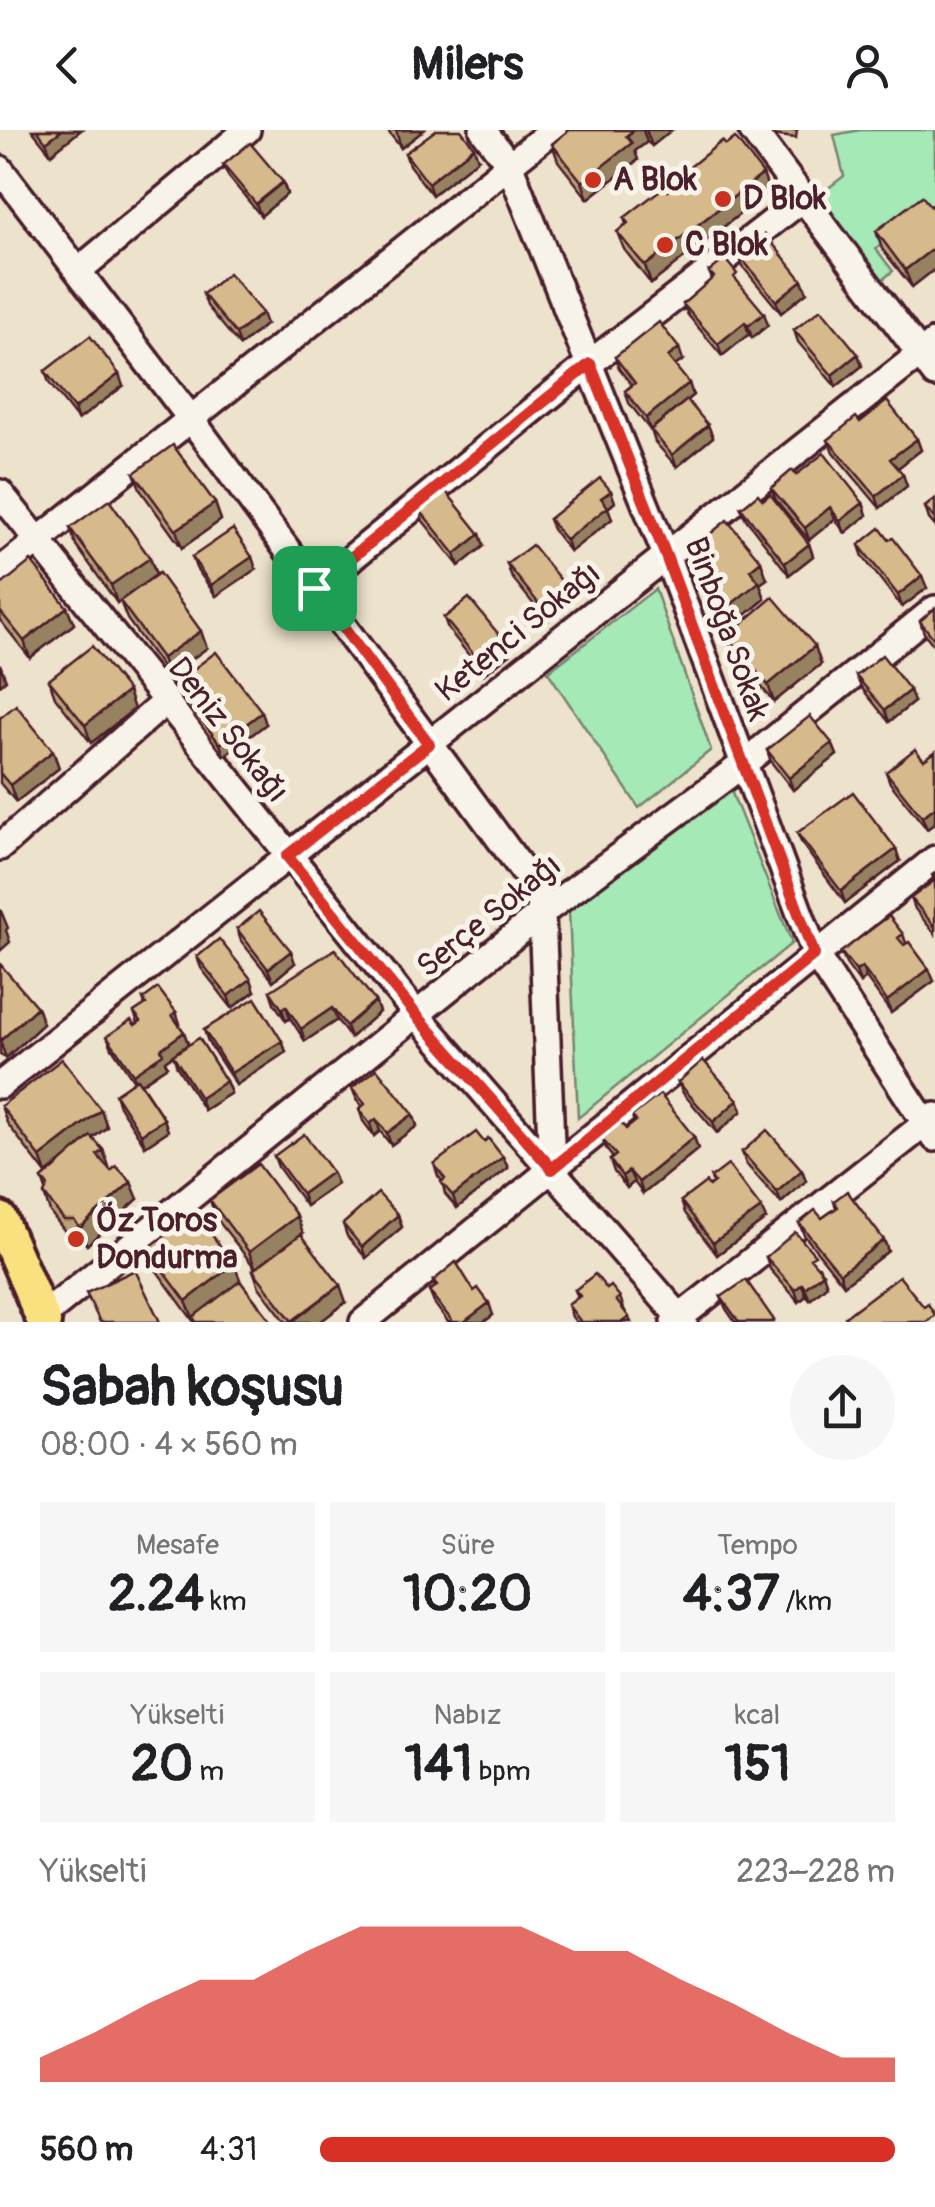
<!DOCTYPE html>
<html lang="tr">
<meta charset="utf-8">
<style>
body{margin:0;font-family:Pangolin,sans-serif;background:#f6f6f6;color:#202124;height:100vh;display:flex;flex-direction:column;font-size:38px;white-space:nowrap}
*{box-sizing:border-box;margin:0}
p{font-size:32px;color:#757577}
.icon{flex:none;width:55px;height:55px;fill:none;stroke:currentColor;stroke-width:2;stroke-linecap:round;stroke-linejoin:round}
.map{position:relative;height:1192px;overflow:hidden}
.panel{display:flex;flex-direction:column;background:#fff;flex:1}
.panel>*{flex:none}
.pin{position:absolute;display:grid;place-items:center;width:85px;height:85px;color:#fff;margin:-42px;border-radius:20px;box-shadow:0 5px 15px #0006}
.round{display:grid;place-items:center;flex:none;width:105px;height:105px;border-radius:52px;background:#f6f6f6}
.overview{display:flex;align-items:center;justify-content:space-between;height:170px;padding:0 40px}
h1{font-size:55px;font-weight:700;line-height:75px}
.figures{display:grid;grid-template-columns:repeat(3,1fr);gap:15px;height:170px;padding:10px 40px}
.figures div{display:grid;align-content:center;border-radius:0px;background:#f6f6f6;text-align:center}
.figures b{font-size:50px;font-weight:700}
.figures small{font-size:28px;font-weight:400}
.figures p{font-size:28px}
.chart{height:280px;padding:20px 40px}
.chart p{display:flex;justify-content:space-between}
.chart svg{width:100%;height:180px;margin-top:10px;fill:#d93025;opacity:.7}
ul{padding:0 40px;list-style:none;font-size:32px}
li{display:grid;grid-template-columns:160px 120px 1fr;align-items:center;height:75px}
li i{height:25px;border-radius:12px;background:#d93025}
header{display:flex;justify-content:space-between;align-items:center;height:130px;padding:0 40px;background:#fff;font-size:45px;font-weight:700}
.map>svg:first-child{display:block}
.green{fill:#a4e9b6;stroke:#778470;stroke-width:2.5}
.lines{fill:none;stroke-linecap:round;stroke-linejoin:round}
.minor-casing{stroke:#4a1f2b;stroke-width:32}
.major-casing{stroke:#4a1f2b;stroke-width:40}
.minor{stroke:#f7f3e8;stroke-width:25}
.major{stroke:#fae180;stroke-width:32}
.wall{fill:#b8a078;stroke:#4a1f2b;stroke-width:2.5}
.shaded-wall{fill:#968261;stroke:#4a1f2b;stroke-width:2.5}
.building{fill:#d6ba8b;stroke:#4a1f2b;stroke-width:2.5}
.route-casing{stroke:#fff;stroke-width:20}
.route{stroke:#d93025;stroke-width:12}
.poi-dot{fill:#c8321e;stroke:#f7f3e8;stroke-width:4}
.labels{text-anchor:middle;dominant-baseline:central;stroke-width:10;stroke-linejoin:round;paint-order:stroke}
.poi-label{font-size:32px;font-weight:bold;fill:#4a1f2b;stroke:#f7f3e8;text-anchor:start}
.street-label{font-size:32px;fill:#4a1f2b;stroke:#f7f3e8}
</style>
<header><svg class="icon" aria-label="back" viewBox="0 0 24 24"><path d="M15 5l-7 7 7 7"/></svg>Milers<svg class="icon" aria-label="person" viewBox="0 0 24 24"><circle cx="12" cy="8" r="4"/><path d="M4 21q1-7 8-7t8 7"/></svg></header>
<div class="map">
<svg width="935" height="1192" viewBox="0 0 935 1192">
<rect width="100%" height="100%" fill="#ede2cc"/>
<filter id="ink" filterUnits="userSpaceOnUse"><feTurbulence type="fractalNoise" baseFrequency=".01" numOctaves="2"/><feDisplacementMap in="SourceGraphic" scale="20" xChannelSelector="R" yChannelSelector="G"/><feConvolveMatrix kernelMatrix="1 2 1 2 8 2 1 2 1" color-interpolation-filters="sRGB"/></filter>
<g filter="url(#ink)">
<path class="green" d="M860,0H935V74L876,119L893,141L882,150L818,66L844,46L834,5Z
M655,459L711,620L639,678L548,542Z
M730,658L792,813L578,988L569,780Z"/>
<g class="lines">
<defs>
<path id="minor" d="M483,0L509,34L589,234L666,425L815,824L935,1008
M752,0L935,244
M0,39L191,289L535,757L542,783L552,1039
M78,141L247,0
M0,363L417,885L684,1192
M0,441L553,0
M315,458L589,234L805,67
M0,717L165,572
M0,955L935,212
M42,1187L542,783L742,635L935,479
M363,1192L935,729
M674,1192L935,986"/>
<path id="major" d="M0,1089L44,1192"/>
</defs>
<use href="#minor" class="minor-casing"/>
<use href="#major" class="major-casing"/>
<use href="#minor" class="minor"/>
<use href="#major" class="major"/>
</g>
<path class="wall" d="M32,0H81L51,24Z
M387,0H424L401,18Z
M569,0H672L652,16L647,12L635,21L638,30L588,69L558,31L552,14Z
M770,0H797L796,8L772,5Z
M405,23L478,29L432,65L409,35Z
M223,35L283,52L287,64L261,86L228,46Z
M681,44L769,61L651,154L624,119L617,102L626,94L624,88L668,61L683,50Z
M935,74V139L912,157L882,119L876,101Z
M739,125L807,162L781,183L743,137Z
M709,142L741,156L768,195L752,208L749,204L722,226L688,185L683,174L712,149Z
M203,164L266,194L240,216L207,176Z
M794,200L858,224L862,236L836,257L798,212Z
M615,227L683,230L675,236L693,265L687,270L713,307L677,337L655,312L651,300L681,275L650,300L629,273L625,261L632,255L619,239Z
M45,241L123,256L78,290L49,253Z
M860,292L917,309L921,320L898,338L907,356L880,378L833,322L828,310Z
M134,343L215,373L221,390L182,418L141,361Z
M796,345L863,373L867,385L845,403L835,389L809,410L776,370L771,358Z
M935,369V396L929,389L925,377Z
M615,372L608,378L612,389L570,422L553,400L549,389Z
M741,378L809,414L813,426L789,445L746,389Z
M419,379L484,416L459,436L423,391Z
M70,398L150,428L156,445L117,473L76,415Z
M889,410L927,458L902,477L863,427L859,415Z
M692,419L767,449L760,454L765,469L730,498L694,455L688,438L696,431Z
M192,427L256,439L216,466L196,438Z
M507,434L572,471L547,491L511,446Z
M0,456L67,477L74,494L30,528L0,490Z
M120,471L207,518L168,546L127,489Z
M935,478V517L924,503L920,491Z
M444,488L510,524L484,544L448,499Z
M727,506L821,534L774,572L733,523Z
M856,546L914,572L889,592L861,557Z
M49,550L134,579L91,613L55,567Z
M174,554L266,594L224,626L179,566Z
M0,588L53,621L59,638L16,672L0,653Z
M832,613L837,625L793,660L771,632L767,620Z
M935,622V693L927,699L890,653L886,642L924,630Z
M797,703L900,731L845,773L802,714Z
M935,743V804L915,779L911,768L934,750L932,745Z
M237,799L295,833L273,851L241,811Z
M903,804L906,813L934,851L891,883L866,848L860,853L846,834L841,822Z
M197,827L255,861L232,878L201,838Z
M0,834L43,894L6,928L0,925Z
M270,861L375,871L379,882L350,908L337,890L305,911L290,888L286,891L274,873Z
M143,869L176,882L180,894L179,895L184,902L188,914L226,951L231,963L204,980L177,937L173,925L165,931L167,936L141,954L164,989L168,1001L145,1016L119,976L115,964L134,951L112,918L107,906L138,893L134,882L145,875Z
M204,900L282,911L286,922L236,955L208,912Z
M678,952L738,970L742,981L717,1003L683,963Z
M352,958L413,984L417,996L391,1015L380,1001L374,1006L363,991L359,979L362,977L357,970Z
M1,976L101,980L107,997L93,1008L103,1020L109,1037L108,1038L138,1069L87,1115L80,1107L70,1108L50,1082L44,1064L46,1060L42,1049L60,1034L46,1044L7,993Z
M632,986L694,1007L698,1019L643,1064L634,1052L627,1058L614,1042L610,1030L613,1028L607,1020L602,1009L626,999L634,992Z
M484,1012L503,1027L508,1038L457,1078L445,1064L442,1051L438,1046L434,1034Z
M742,1022L802,1040L806,1051L781,1073L746,1034Z
M274,1026L332,1042L337,1054L306,1076L278,1037Z
M711,1048L766,1089L717,1125L685,1083L681,1071L713,1053Z
M210,1070L303,1103L301,1104L346,1172L320,1192H286L259,1157L253,1140L255,1138L216,1088Z
M834,1071L884,1110L888,1121L844,1155L804,1105L799,1093L822,1088L836,1078Z
M398,1085L402,1097L366,1128L347,1106L343,1094Z
M147,1119L234,1134L240,1151L272,1192H194L154,1137Z
M766,1127L819,1136L827,1155L810,1170L806,1166L799,1172L770,1139Z
M433,1151L474,1161L493,1185L484,1192H448L434,1173L429,1161L435,1157Z
M607,1159L620,1167L624,1179L631,1192H576L572,1187L568,1175L578,1168L575,1160Z
M721,1167L775,1192H735L726,1179Z"/>
<path class="shaded-wall" d="M62,0H81L51,24L46,12Z
M396,0H424L401,18Z
M634,0H643L647,12L635,21L638,30L588,69L582,52Z
M646,0H672L652,16Z
M474,17L478,29L432,65L428,53Z
M763,44L769,61L651,154L645,136Z
M283,52L287,64L261,86L256,74Z
M935,117V139L912,157L905,140Z
M802,150L807,162L781,183L776,171Z
M262,183L266,194L240,216L236,204Z
M764,183L768,195L752,208L748,196Z
M745,192L749,204L722,226L718,214Z
M679,218L683,230L672,238L668,227Z
M858,224L862,236L836,257L832,245Z
M119,244L123,256L78,290L74,279Z
M689,253L693,265L650,300L646,288Z
M708,295L713,307L677,337L672,325Z
M917,309L921,320L894,341L890,329Z
M903,344L907,356L880,378L876,366Z
M611,361L615,372L608,378L612,389L570,422L566,410L601,368Z
M215,373L221,390L182,418L176,400Z
M863,373L867,385L845,403L840,391Z
M830,377L835,389L809,410L805,398Z
M480,404L484,416L459,436L455,424Z
M809,414L813,426L789,445L785,433Z
M252,427L256,439L216,466L211,455Z
M150,428L156,445L117,473L111,455Z
M761,431L767,449L760,454L765,469L730,498L723,481L750,440Z
M922,446L927,458L902,477L898,465Z
M568,459L572,471L547,491L543,479Z
M67,477L74,494L30,528L24,511Z
M201,501L207,518L168,546L162,528Z
M505,512L510,524L484,544L480,532Z
M815,516L821,534L774,572L768,555Z
M0,534L6,550L0,555Z
M910,560L914,572L889,592L885,580Z
M128,561L134,579L91,613L85,595Z
M262,582L266,594L224,626L220,614Z
M832,613L837,625L793,660L789,648Z
M53,621L59,638L16,672L10,655Z
M935,677V693L927,699L922,687Z
M896,719L900,731L845,773L841,761Z
M1,781L8,798L6,800L10,812L0,821V782Z
M291,821L295,833L273,851L268,839Z
M862,837L866,848L860,853L856,841Z
M929,839L934,851L891,883L887,871Z
M251,849L255,861L232,878L228,866Z
M375,871L379,882L350,908L346,896Z
M286,876L290,888L286,891L282,879Z
M37,877L43,894L6,928L0,911Z
M332,878L337,890L305,911L301,899Z
M176,882L180,894L176,897L172,885Z
M184,902L188,914L165,931L167,936L137,956L133,944L161,919Z
M282,911L286,922L236,955L231,943Z
M226,951L231,963L204,980L200,968Z
M738,970L742,981L717,1003L713,992Z
M101,980L107,997L46,1044L40,1027Z
M413,984L417,996L391,1015L387,1003Z
M164,989L168,1001L145,1016L141,1004Z
M376,989L380,1001L374,1006L370,994Z
M694,1007L698,1019L643,1064L639,1052Z
M103,1020L109,1037L103,1043L97,1025Z
M503,1027L508,1038L457,1078L453,1066Z
M802,1040L806,1051L781,1073L777,1062Z
M629,1041L634,1052L627,1058L622,1046Z
M332,1042L337,1054L306,1076L302,1064Z
M131,1052L138,1069L87,1115L80,1098Z
M761,1078L766,1089L717,1125L713,1113Z
M398,1085L402,1097L366,1128L362,1117Z
M297,1086L303,1103L256,1139L249,1122Z
M884,1110L888,1121L844,1155L840,1143Z
M234,1134L241,1152L193,1188L186,1171Z
M823,1143L827,1155L810,1170L805,1158Z
M802,1154L806,1166L799,1172L795,1160Z
M340,1155L346,1172L320,1192H292Z
M489,1173L493,1185L484,1192H464Z"/>
<path class="building" d="M37,0H62L46,12Z
M436,0H461L474,17L428,53L405,23Z
M569,0H634L626,6L632,13L582,52L552,14Z
M735,8L763,44L645,136L617,102L628,93L624,88L665,56L668,61L676,55L685,48L681,44L722,11L726,15Z
M250,13L283,52L256,74L223,35Z
M922,66L931,77L935,74V117L905,140L876,101Z
M765,104L802,150L776,171L739,125Z
M725,129L737,144L734,147L764,183L748,196L745,192L718,214L683,174L714,147L709,142Z
M229,143L262,183L236,204L203,164Z
M821,179L858,224L832,245L794,200Z
M659,192L679,218L668,227L689,253L646,288L625,261L635,253L615,227Z
M90,206L119,244L74,279L45,241Z
M687,270L708,295L672,325L651,300Z
M887,271L917,309L890,329L903,344L876,366L828,310L856,287L860,292Z
M173,315L215,373L176,400L134,343Z
M824,323L863,373L840,391L830,377L805,398L771,358L792,340L796,345Z
M600,348L611,361L601,368L608,377L566,410L549,389Z
M444,359L480,404L455,424L419,379Z
M758,364L763,370L770,364L809,414L785,433L741,378Z
M935,369V389L925,377Z
M109,370L150,428L111,455L70,398Z
M727,390L761,431L750,440L759,452L723,481L688,438L700,428L692,419Z
M880,398L889,410L893,408L922,446L898,465L859,415Z
M233,399L252,427L211,455L192,427Z
M532,415L568,459L543,479L507,434Z
M31,431L67,477L24,511L0,481V456Z
M159,443L201,501L162,528L120,471Z
M773,467L815,516L768,555L727,506Z
M469,468L505,512L480,532L444,488Z
M935,478V510L920,491Z
M92,516L128,561L85,595L49,550Z
M216,522L262,582L220,614L174,554Z
M882,525L910,560L885,580L856,546Z
M16,575L53,621L10,655L0,643V588Z
M810,586L832,613L789,648L767,620Z
M915,619L924,630L935,622V677L922,687L886,642Z
M853,662L896,719L841,761L797,703Z
M935,750V797L911,768Z
M259,781L291,821L268,839L237,799Z
M889,786L903,804L898,808L904,815L909,812L929,839L887,871L862,837L856,841L841,822Z
M219,809L251,849L228,866L197,827Z
M335,819L375,871L346,896L332,878L301,899L286,876L282,879L270,861Z
M0,834L37,877L0,911Z
M158,858L176,882L172,885L184,902L161,919L163,924L133,944L107,906L131,890L135,895L141,891L134,882L146,874L143,869Z
M255,868L282,911L231,943L204,900Z
M199,908L226,951L200,968L173,925Z
M62,929L101,980L40,1027L1,976Z
M703,930L738,970L713,992L678,952Z
M377,939L413,984L387,1003L376,989L370,994L359,979L365,974L352,958Z
M137,949L164,989L141,1004L115,964Z
M660,964L694,1007L639,1052L629,1041L622,1046L610,1030L616,1025L602,1009L621,993L626,999L636,991L632,986Z
M767,1000L802,1040L777,1062L742,1022Z
M476,1002L484,1012L488,1008L503,1027L453,1066L441,1052L445,1049L434,1034Z
M304,1004L332,1042L302,1064L274,1026Z
M91,1006L103,1020L97,1025L111,1041L116,1036L131,1052L80,1098L74,1090H64L44,1064L48,1056L42,1049Z
M258,1034L297,1086L249,1122L210,1070Z
M728,1035L761,1078L713,1113L681,1071L706,1052L709,1056L714,1052L711,1048Z
M847,1061L884,1110L840,1143L799,1093L815,1080L822,1088L838,1077L834,1071Z
M378,1063L398,1085L362,1117L343,1094Z
M195,1083L234,1134L186,1171L147,1119Z
M795,1102L815,1125L810,1128L823,1143L805,1158L802,1154L795,1160L766,1127Z
M301,1104L340,1155L292,1191L253,1140Z
M456,1132L474,1161L478,1158L489,1173L464,1192H453L429,1161L437,1156L433,1151Z
M135,1140L160,1192H100L86,1163Z
M595,1144L607,1159L611,1156L620,1167L616,1170L629,1187L622,1192H581L568,1175L580,1166L575,1160Z
M899,1146L924,1177L928,1174L935,1185L927,1192H849L845,1187Z
M746,1150L774,1190L772,1192H739L721,1167Z
M240,1151L272,1192H196L193,1187Z"/>
</g>
<g class="lines" filter="url(#ink)">
<defs>
<path id="route" d="M590,234L666,426L814,824L552,1039L417,886L287,726L429,614L314,458Z"/>
</defs>
<use href="#route" class="route-casing"/>
<use href="#route" class="route"/>
</g>
<g class="poi-dot">
<circle cx="593" cy="50" r="10"/>
<circle cx="723" cy="69" r="10"/>
<circle cx="665" cy="115" r="10"/>
<circle cx="76" cy="1109" r="10"/>
</g>
<g class="labels">
<g class="poi-label">
<text x="613" y="50">A Blok</text>
<text x="743" y="69">D Blok</text>
<text x="685" y="115">C Blok</text>
<text x="96" y="1091">Öz Toros<tspan x="96" dy="37">Dondurma</tspan></text>
</g>
<g class="street-label">
<text transform="translate(727 499) rotate(70)">Binboğa Sokak</text>
<text transform="translate(518 502) rotate(-39)">Ketenci Sokağı</text>
<text transform="translate(228 600) rotate(52)">Deniz Sokağı</text>
<text transform="translate(489 786) rotate(-39)">Serçe Sokağı</text>
</g>
</g>
</svg>
<div class="pin" style="left:314px;top:458px;background:#1e9e55"><svg class="icon" aria-label="arrive" viewBox="0 0 24 24"><path d="M6 21V4h12l-3 4 3 4H6"/></svg></div>
</div>
<section class="panel">
<div class="overview"><div><h1>Sabah koşusu</h1><p>08:00 · 4 × 560 m</p></div><a class="round"><svg class="icon" aria-label="share" viewBox="0 0 24 24"><path d="M12 15V3M7 8l5-5 5 5M5 13v7h14v-7"/></svg></a></div>
<div class="figures">
<div><p>Mesafe</p><b>2.24<small> km</small></b></div>
<div><p>Süre</p><b>10:20</b></div>
<div><p>Tempo</p><b>4:37<small> /km</small></b></div>
</div>
<div class="figures">
<div><p>Yükselti</p><b>20<small> m</small></b></div>
<div><p>Nabız</p><b>141<small> bpm</small></b></div>
<div><p>kcal</p><b>151</b></div>
</div>
<div class="chart"><p><span>Yükselti</span>223–228 m</p>
<svg viewBox="0 0 160 44" preserveAspectRatio="none"><path d="M0 44V38L10 32L20 25L30 19L40 19L50 12L60 6L70 6L80 6L90 6L100 12L110 12L120 19L130 25L140 32L150 38L160 38V44z"/></svg>
</div>
<ul>
<li><b>560 m</b>4:31<i style="width:100%"></i></li>
</ul>
</section>
